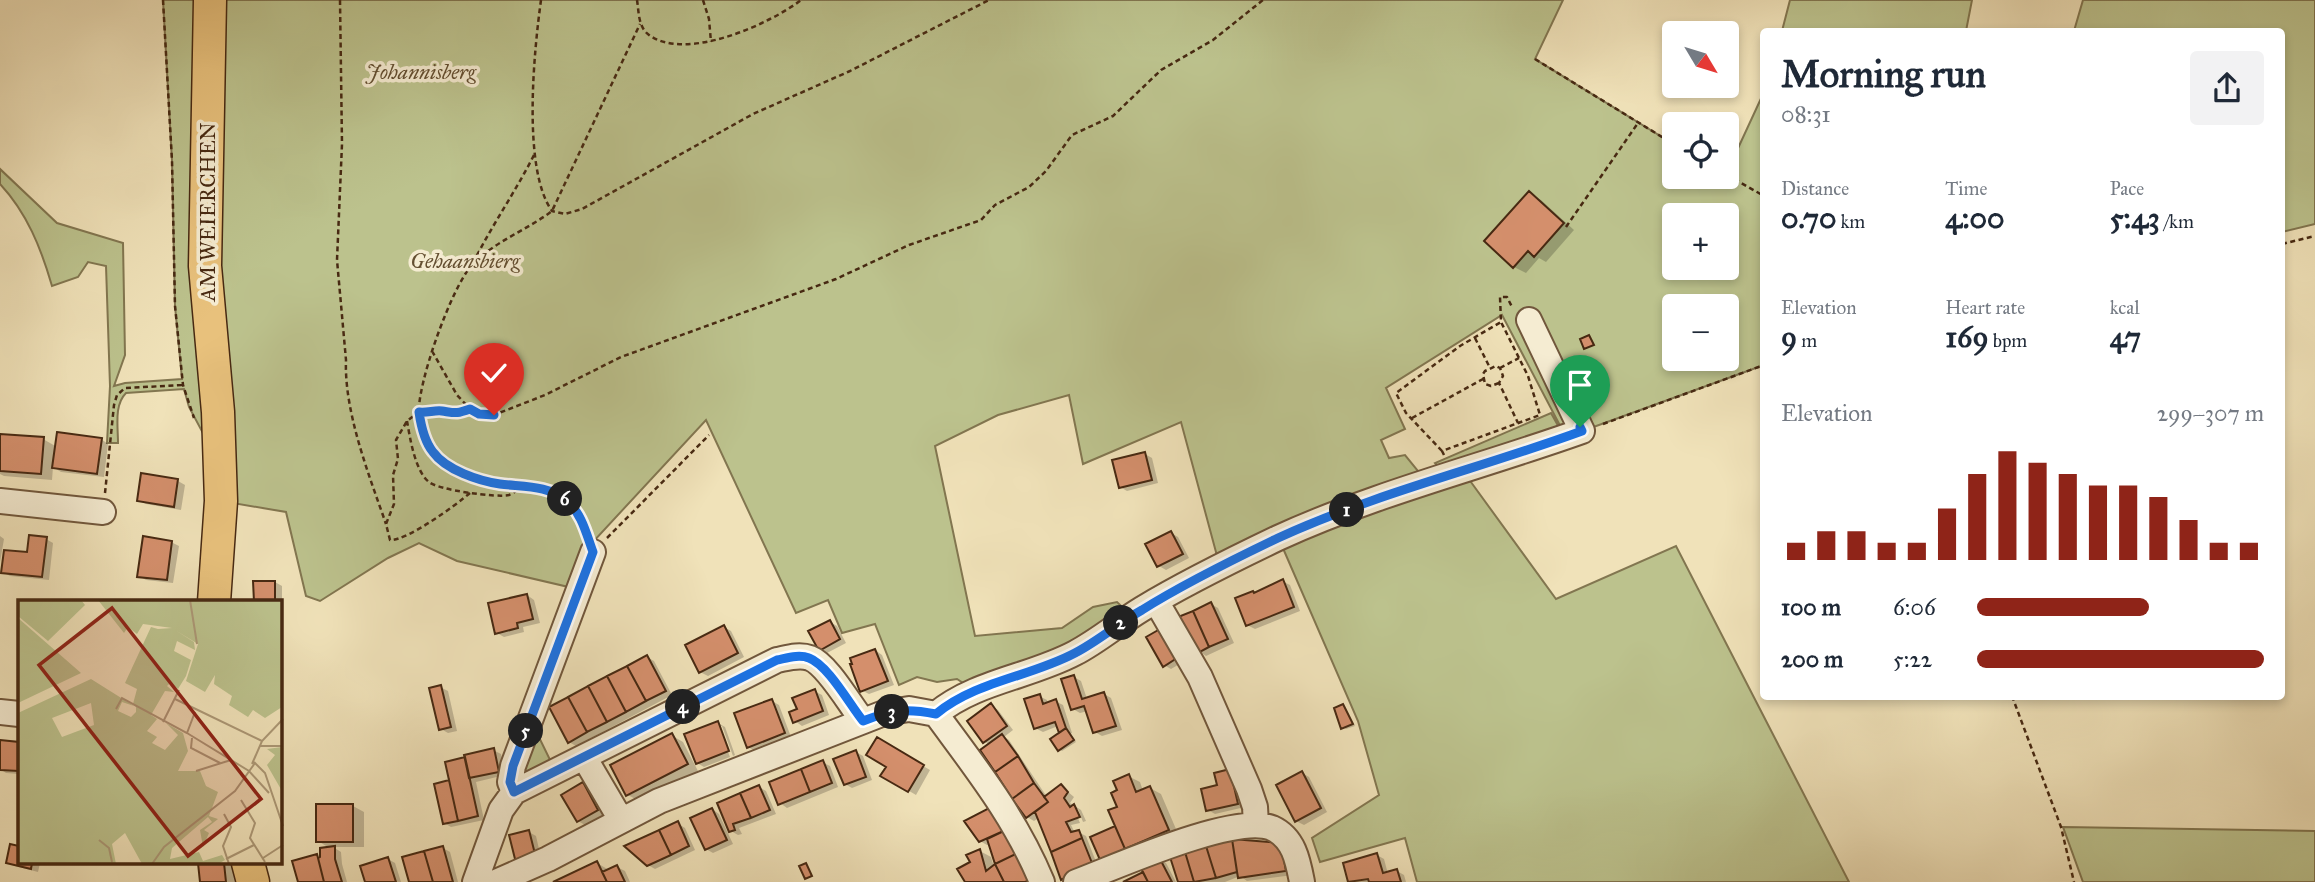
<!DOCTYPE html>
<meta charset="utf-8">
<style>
body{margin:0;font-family:"IM FELL Great Primer",serif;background:#f2f2f3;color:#1f2937;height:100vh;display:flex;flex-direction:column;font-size:26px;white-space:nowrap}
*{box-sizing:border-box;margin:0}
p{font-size:23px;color:#747a83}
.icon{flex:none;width:38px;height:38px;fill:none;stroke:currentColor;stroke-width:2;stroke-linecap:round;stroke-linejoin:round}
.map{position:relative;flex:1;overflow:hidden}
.details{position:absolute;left:1760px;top:28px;width:525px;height:672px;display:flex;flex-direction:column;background:#fff;border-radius:7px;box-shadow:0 4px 10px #0003}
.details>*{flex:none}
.needle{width:46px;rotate:128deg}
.tools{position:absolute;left:1662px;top:21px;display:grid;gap:14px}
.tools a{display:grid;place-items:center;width:77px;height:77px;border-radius:7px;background:#fff;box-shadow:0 4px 10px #0003;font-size:35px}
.pin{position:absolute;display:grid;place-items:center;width:60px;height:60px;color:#fff;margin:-72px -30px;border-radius:50% 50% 50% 0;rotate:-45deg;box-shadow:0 0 7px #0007}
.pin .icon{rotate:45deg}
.km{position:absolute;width:35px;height:35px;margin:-18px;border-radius:50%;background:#222;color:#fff;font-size:19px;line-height:35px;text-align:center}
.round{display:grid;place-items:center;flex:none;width:74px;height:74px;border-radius:7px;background:#f2f2f3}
.head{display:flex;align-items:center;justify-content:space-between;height:119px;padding:0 21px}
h1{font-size:38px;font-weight:700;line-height:52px}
.metrics{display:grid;grid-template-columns:repeat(3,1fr);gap:10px;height:119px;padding:7px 21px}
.metrics div{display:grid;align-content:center}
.metrics b{font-size:30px;font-weight:700}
.metrics small{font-size:19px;font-weight:400}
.metrics p{font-size:19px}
.chart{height:196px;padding:14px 21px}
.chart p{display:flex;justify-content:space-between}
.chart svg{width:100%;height:126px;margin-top:7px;stroke:#8f2418;stroke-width:6}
ul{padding:0 21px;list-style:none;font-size:23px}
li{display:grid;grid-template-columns:112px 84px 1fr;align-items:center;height:52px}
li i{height:18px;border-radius:9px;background:#8f2418}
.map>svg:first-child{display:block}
.green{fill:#bcc28d;stroke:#827650;stroke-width:2;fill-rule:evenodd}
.shadow{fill:#0003}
.building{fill:#d48f6c;stroke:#472912;stroke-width:2}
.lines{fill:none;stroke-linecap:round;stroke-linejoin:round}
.minor-casing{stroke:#71573c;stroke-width:28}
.major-casing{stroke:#472912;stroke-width:35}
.path{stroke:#472912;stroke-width:2.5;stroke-dasharray:5 3.5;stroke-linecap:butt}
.minor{stroke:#f5ecd2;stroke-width:24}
.major{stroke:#e8c17c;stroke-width:32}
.route-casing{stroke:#fff;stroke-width:14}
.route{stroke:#1a73e8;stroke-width:9}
.labels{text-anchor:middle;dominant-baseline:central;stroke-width:7;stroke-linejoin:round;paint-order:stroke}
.park-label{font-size:21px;font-style:italic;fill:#644f31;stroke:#f5ecd2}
.street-label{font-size:21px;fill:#472912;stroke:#f5ecd2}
.inset-road{fill:none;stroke:#ac9876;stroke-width:2}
.view{fill:#8f2418;fill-opacity:0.15;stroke:#8f2418;stroke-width:3.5}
.inset-edge{fill:none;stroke:#472912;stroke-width:3.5}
</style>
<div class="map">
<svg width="2315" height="882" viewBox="0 0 2315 882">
<rect width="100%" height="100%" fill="#f0e2b9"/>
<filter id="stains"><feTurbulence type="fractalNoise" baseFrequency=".00286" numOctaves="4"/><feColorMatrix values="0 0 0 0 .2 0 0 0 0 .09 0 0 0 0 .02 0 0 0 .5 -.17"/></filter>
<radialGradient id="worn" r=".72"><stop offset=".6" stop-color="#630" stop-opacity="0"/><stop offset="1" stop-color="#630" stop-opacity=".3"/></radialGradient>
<path class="green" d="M163,0H1563L1535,59L1675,145V177H1727V172L1764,92V365L1566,437L1502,315L1386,388L1405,429L1381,440L1389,458L1405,455L1427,482L1220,567L1181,422L1083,464L1069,395L998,415L935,446L975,636L1062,628L1093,607L1117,602L1132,616L974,690L957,679L937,682L917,677L899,685L875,624L842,633L828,600L796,613L706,420L591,544L573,588L457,561L419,543L388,558L320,601L306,596L286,512L221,501L220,465L189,407L184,389L126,393C114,405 118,426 118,443H107L110,386L106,266L88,262L78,277L52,286C41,248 27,213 0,184V169L57,223L123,243L125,355L114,386L125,383L182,379L175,306L172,161ZM1675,215H1727V268H1675ZM1675,306H1727V359H1675Z
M1790,0H1972L1966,31H1782Z
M2083,0H2315V224L2282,232V32L2074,31Z
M1551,413L1561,431L1445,474L1435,463Z
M1468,478L1556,599L1676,546L1849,882H1417L1405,838L1320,862L1312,838L1379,795L1358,721L1282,546Z
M534,727L553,766L528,779L519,765Z
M2063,827L2315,831V882H2083Z"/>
<path class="shadow" d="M1530,194L1541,200L1574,230L1546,262L1539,258L1526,273L1514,267L1487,241Z
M1730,335L1736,342L1729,344L1727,336Z
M0,436L43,439L57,447L101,439L108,444L104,477L61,472L53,467L52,480L4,476L0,474Z
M1145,454L1152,458L1158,483L1127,491L1120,487Z
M143,475L178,481L185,485L181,510L146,504L138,500Z
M1171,533L1178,537L1189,558L1166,570L1159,566Z
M0,536L4,539L0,562Z
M46,539L53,543L49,580L10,576L3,572Z
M171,542L179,546L173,583L146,580L139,576Z
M1282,581L1290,585L1300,611L1255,629L1247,625L1255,594Z
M275,582L282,586V621H280V602H255Z
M527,595L534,600L540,623L523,627L524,632L504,637L497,633Z
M1211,604L1218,608L1234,643L1206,656L1199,651Z
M830,622L837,626L846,643L827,653L820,649Z
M724,627L731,631L744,657L708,676L700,672Z
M1167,635L1183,662L1171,669L1164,665Z
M875,650L882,655L894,685L869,694L861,690Z
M647,657L654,661L672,695L576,746L569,742Z
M1074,677L1081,681L1087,699L1104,694L1111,698L1122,730L1102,736L1095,732L1088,711L1080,713L1073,709Z
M440,687L448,691L457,731L448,733L441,729Z
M814,691L822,695L829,715L802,726L795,721L799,710Z
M1039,696L1047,700L1048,704L1055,701L1063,705L1072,733L1070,734L1076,742L1062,751L1059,749L1062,733L1058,726L1043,732L1035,728Z
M772,701L779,705L791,737L755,751L748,747Z
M991,706L998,710L1013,730L1004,737L1009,740L1047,797L1061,786L1074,797L1070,803L1081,810L1086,821L1083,822L1078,809H1074L1080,823L1071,825L1075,833L1078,832L1086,836L1098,867L1068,882L1063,879L1039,818L1034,821L1027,817L990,745L985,742L970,721Z
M1343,706L1355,726L1346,729L1343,727Z
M718,723L725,727L735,755L733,756L722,726H718L730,757L704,767L697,763Z
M671,735L683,742L698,771L639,801L628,795Z
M877,739L930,770L916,795L882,775L888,766Z
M0,742L19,743V774L6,773L0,769Z
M493,750L501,754L505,775L476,782L484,820L451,827L444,823L451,782Z
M856,752L863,756L872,780L852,788L845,784Z
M822,762L830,766L838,787L787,808L780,803Z
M1302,773L1309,777L1327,812L1304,825L1296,821Z
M1237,775L1245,807L1215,814L1208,810L1219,787Z
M1128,776L1140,782L1143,791L1150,788L1161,794L1179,836L1108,863L1118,827L1120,791Z
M583,784L590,789L604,814L585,825L578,821Z
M759,787L766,791L776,814L739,828L742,834L738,835L731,831L720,804Z
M353,806L364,812V847H333L341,852L342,864L347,882H300L317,856L320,858L331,849L318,841Z
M995,807L1039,882H967L972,863L980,851L991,857L994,867L997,865L991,844L987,845L980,841Z
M712,809L719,814L733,844L713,853L706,849Z
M677,823L685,828L695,850L655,869L648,865Z
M529,832L536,836L542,862H518Z
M1232,841L1280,845L1293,875L1247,881L1240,876L1225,882H1180Z
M11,846L19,848V863H40L38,872L15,866L8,862Z
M443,848L450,852L458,882H411Z
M1377,855L1384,859L1388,874L1397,871L1404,875L1406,882H1350L1345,864Z
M388,859L395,863L401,882H367Z
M1159,859L1166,863L1176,882H1128L1146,873Z
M200,863H234L237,882H203Z
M597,863L609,870L617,867L625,871L630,882H557Z"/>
<path class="building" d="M1529,191L1564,223L1534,257L1528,251L1513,268L1484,241Z
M1589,335L1594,345L1584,349L1580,339Z
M57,432L102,438L97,474L52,468Z
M0,434L44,437L41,474L0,471Z
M1145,452L1152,480L1119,488L1112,460Z
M141,473L178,479L174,507L137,501Z
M1171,531L1183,554L1157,567L1145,544Z
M29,535L47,537L42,577L1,573L4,550L27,552Z
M143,536L172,541L167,580L137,577Z
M1283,579L1294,607L1246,626L1235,598L1253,591L1254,593Z
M253,581H275V602H254Z
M527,594L533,619L517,623L518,628L495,634L488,603Z
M1211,602L1228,639L1209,647L1193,611Z
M1193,611L1209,647L1198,653L1178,617Z
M830,620L840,639L819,651L808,631Z
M724,625L738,653L699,673L685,645Z
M1160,629L1177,658L1163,667L1146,637Z
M875,649L888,681L860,692L850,664H852L850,658Z
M647,655L666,691L646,701L627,666Z
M627,666L646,701L626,712L607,676Z
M1074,675L1082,699L1104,692L1116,726L1093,733L1084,706L1071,710L1061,679Z
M607,676L626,712L607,722L588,686Z
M441,685L451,727L439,730L429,688Z
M588,686L607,722L587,732L568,697Z
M815,689L823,711L793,723L789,712L797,709L792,698Z
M1040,694L1043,704L1056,699L1066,728L1059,733L1055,722L1034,729L1024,699Z
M568,697L587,732L568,743L549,707Z
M772,699L785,733L747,748L734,713Z
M991,703L1007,726L983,743L967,721Z
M1343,704L1353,724L1341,729L1334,708Z
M718,721L729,751L696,764L684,734Z
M1066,728L1074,740L1058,751L1050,739Z
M672,733L688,764L626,796L610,765Z
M1002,734L1018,756L995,772L980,750Z
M877,737L924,765L908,792L880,776L886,767L866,755Z
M0,740L19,742V771L0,770Z
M494,748L499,772L469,778L464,755Z
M856,750L866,777L844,785L833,759Z
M1018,756L1034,783L1012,799L995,772Z
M465,757L478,816L458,821L445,762Z
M823,760L832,783L810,792L801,769Z
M801,769L810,792L778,805L769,782Z
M1230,769L1238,804L1206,811L1201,789L1217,785L1214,773Z
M1302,771L1321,808L1295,822L1276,785Z
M1129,774L1136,792L1150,786L1169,830L1125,849L1108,810L1117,807L1111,793L1117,790L1113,781Z
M449,780L458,821L443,824L434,784Z
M583,782L598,810L577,822L561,795Z
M1034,783L1048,802L1026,818L1012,799Z
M1061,784L1068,792L1064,798L1070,807L1074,804L1080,817L1066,822L1071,832L1079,830L1082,838L1051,852L1035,812L1048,802L1044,797Z
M759,785L770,810L751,818L740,793Z
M740,793L751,818L733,824L735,830L729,832L717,803Z
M316,804H353V842H316Z
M995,805L1008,829L979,842L964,821Z
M712,808L727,840L705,850L690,818Z
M678,821L689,846L671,855L659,830Z
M1115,826L1125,849L1100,860L1090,837Z
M1008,829L1020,852L995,864L987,839Z
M529,830L536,858L516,863L509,835Z
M659,830L671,855L647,866L624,846Z
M1082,838L1092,863L1061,880L1051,852Z
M1232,839L1281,843L1286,871L1238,878Z
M1232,839L1237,872L1216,878L1206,846Z
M10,844L19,846V863H32L31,869L6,863Z
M335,846V859L342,882H324L318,858L320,857V848Z
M443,846L453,882H433L424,851Z
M1206,846L1216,878L1194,882L1185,852Z
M980,849L986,871L995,864L1004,882H965L957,869L970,862L966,855Z
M424,851L433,882H409L402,857Z
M1020,852L1033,879L1025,882H1004L995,864Z
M1185,852L1194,882H1178L1170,857Z
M1377,853L1383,873L1397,869L1401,882H1369L1368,879L1348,882L1343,863Z
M317,854L324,882H298L292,861Z
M388,857L396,882H365L360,866Z
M1159,857L1172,882H1148L1140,867Z
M597,861L607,882H553Z
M198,863H224L226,882H200Z
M806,863L812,876L805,879L799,866Z
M617,865L625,882H607L602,872Z
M1143,872L1148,882H1123Z"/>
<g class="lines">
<defs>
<path id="minor" d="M0,501L103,512
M1156,601L1200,677L1249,789L1255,807L1256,824
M0,712L19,714
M936,714C976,681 1030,677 1075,653C1098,641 1119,623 1142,609C1185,583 1232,560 1278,538C1376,493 1481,467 1582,431L1529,320
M936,714C977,770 1015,817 1042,882
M584,757L621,820
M514,792L777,660C787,658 799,654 810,658C828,665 850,705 863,721
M475,882L501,810L514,792L510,782L513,766L593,552
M496,882L548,859L659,801L884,713L909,709L936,714
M1076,882C1116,867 1235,813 1272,828C1294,838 1298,861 1302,882"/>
<path id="major" d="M210,0L205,266L218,412L221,501L214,602
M248,863L253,882"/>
</defs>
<use href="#minor" class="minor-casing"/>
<use href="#major" class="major-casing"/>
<path class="path" d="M163,0L172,161L175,306L183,385L194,418
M340,0L342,144L337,260L346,360C344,412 369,475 386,524
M541,0C534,51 522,169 552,211L565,214L582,209L753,114L850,71L989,0
M637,0C639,12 638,27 649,35C686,62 770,24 801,0
M703,0L709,19L711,42
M1535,59L1675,145
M1727,175L1764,196
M1566,227L1638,123
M2282,244L2315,236
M473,263C492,225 516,191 535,153
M1475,338L1490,368
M432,351L457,395L470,409L479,414L494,415L545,395L621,357L836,279L909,245L981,220L995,205L1029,187L1046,171L1072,135L1113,116L1161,70L1213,40L1263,0
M1500,368L1519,358
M1499,383L1491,386L1485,384L1483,374L1485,371L1496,366L1500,368L1503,376L1499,383L1518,423
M1412,418L1483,379
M407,421C410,438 415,471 429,482C438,490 497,498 509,495C514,493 519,489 523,486
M1603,424L1764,365
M1442,451L1406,413L1396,393L1460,346L1501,322
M1444,455L1442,451L1540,415L1528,376L1501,322L1500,297H1507L1512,307
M105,493L114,405L117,395L125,388L183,385
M470,493C456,505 407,541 390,540L386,524L394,504L393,475L398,459L396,440L407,421L419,412L431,413L439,410L455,415L470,409
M587,534C585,528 583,519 579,514C561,484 526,490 497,484C481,481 461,474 447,465C431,454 422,434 419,415C416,386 452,286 472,265C495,241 527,230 552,211L640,24
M607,538L709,435
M2012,696L2061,827L2074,882"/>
<use href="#minor" class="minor"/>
<use href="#major" class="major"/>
</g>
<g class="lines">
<defs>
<path id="route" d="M494,415L479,414L470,409C456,414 456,413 442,411C435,410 427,413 419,412C421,426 424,441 433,452C446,470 479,481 500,484C522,487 549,485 567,501C582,514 586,533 593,552L513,766L510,782L514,792L777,660C787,658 799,654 809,658C828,665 850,705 863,721C891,710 906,708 936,714C976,681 1030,677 1075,653C1098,641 1119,623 1142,610C1185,583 1232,560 1278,538C1376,493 1481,468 1582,431L1580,427"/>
</defs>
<use href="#route" class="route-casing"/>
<use href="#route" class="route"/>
</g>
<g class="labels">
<g class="park-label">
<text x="421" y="72">Johannisberg</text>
<text x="465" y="261">Gehaansbierg</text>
</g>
<g class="street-label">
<text transform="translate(208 212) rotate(-90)">AM WEIERCHEN</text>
</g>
</g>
<g transform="translate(18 600)">
<rect width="264" height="264" fill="#f0e2b9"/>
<path d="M0,0H63L67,5L30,41L0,16ZM80,0H264V107L247,118L235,110L230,117L211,105L214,96L196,84L197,75L187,92L168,81L180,44L157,30L176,42L177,50L159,41L156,51L173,60L168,76L160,89L152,83L149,86L156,92L147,91L133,115L139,119L129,131L139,137L134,143L147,150L160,135L148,123L165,133L170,151L160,171H182L188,186L200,192L191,216L200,219L186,230L191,233L185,247L182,230L194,222L190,217L154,248L152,259L181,252L185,261L204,255L207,260L200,264H124L107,233L94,244L98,264H0V113L73,79L116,106L104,102L100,111L113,117L118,112V107L115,104L119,89L107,83L133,27L140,29L154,28L125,24L119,34L110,27L106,33ZM73,103L76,125L44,137L34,118ZM0,18L63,73L0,103ZM264,147V191L249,165L257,155L249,149Z" fill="#bcc28d" fill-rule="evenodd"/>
<path class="inset-road" d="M172,0L179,44M157,99L244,141M98,109L104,98L169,133L231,171L251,193M145,122L161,90M169,133L177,112M174,138L173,148L202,163M242,146H265M236,162L247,173L265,226M234,164L244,141L265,119M178,171L213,160M223,200L237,223L232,238L247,262M206,214L213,227L205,246L211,264M81,240L91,248L94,262M245,258L265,245M208,259L236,245M134,264L146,247L217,191L237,163"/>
<path class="view" d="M94,8L243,199L170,256L21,65Z"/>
<rect width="264" height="264" class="inset-edge"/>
</g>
<rect width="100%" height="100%" filter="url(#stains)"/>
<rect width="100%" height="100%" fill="url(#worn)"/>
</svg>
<div class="tools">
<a><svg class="needle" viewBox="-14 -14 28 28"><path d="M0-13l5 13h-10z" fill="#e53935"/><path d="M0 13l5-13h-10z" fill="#747a83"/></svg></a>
<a><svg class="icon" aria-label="locate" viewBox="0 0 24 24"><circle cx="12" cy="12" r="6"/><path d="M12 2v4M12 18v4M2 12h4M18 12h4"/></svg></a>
<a>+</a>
<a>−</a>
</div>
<div class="pin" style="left:1580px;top:427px;background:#1e9e55"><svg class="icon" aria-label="arrive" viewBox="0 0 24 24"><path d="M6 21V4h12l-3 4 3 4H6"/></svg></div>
<div class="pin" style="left:494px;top:415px;background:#d93025"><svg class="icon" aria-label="check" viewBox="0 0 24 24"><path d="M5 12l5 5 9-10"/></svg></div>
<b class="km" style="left:1347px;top:510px">1</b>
<b class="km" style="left:1121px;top:623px">2</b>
<b class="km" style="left:892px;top:712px">3</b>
<b class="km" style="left:683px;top:707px">4</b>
<b class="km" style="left:526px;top:731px">5</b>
<b class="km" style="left:565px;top:499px">6</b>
<section class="details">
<div class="head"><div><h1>Morning run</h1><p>08:31</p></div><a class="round"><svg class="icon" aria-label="share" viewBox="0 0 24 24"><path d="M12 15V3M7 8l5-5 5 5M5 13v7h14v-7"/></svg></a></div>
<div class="metrics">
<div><p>Distance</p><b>0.70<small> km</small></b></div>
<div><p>Time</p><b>4:00</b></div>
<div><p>Pace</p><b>5:43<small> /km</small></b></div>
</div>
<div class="metrics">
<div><p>Elevation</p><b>9<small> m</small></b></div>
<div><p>Heart rate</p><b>169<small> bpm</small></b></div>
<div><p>kcal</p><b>47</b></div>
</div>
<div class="chart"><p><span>Elevation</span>299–307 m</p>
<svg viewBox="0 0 160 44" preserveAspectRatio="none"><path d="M5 44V38M15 44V34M25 44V34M35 44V38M45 44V38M55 44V26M65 44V14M75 44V6M85 44V10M95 44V14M105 44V18M115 44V18M125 44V22M135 44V30M145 44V38M155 44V38"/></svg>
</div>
<ul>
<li><b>100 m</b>6:06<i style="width:60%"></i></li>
<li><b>200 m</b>5:22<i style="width:100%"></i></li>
</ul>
</section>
</div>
